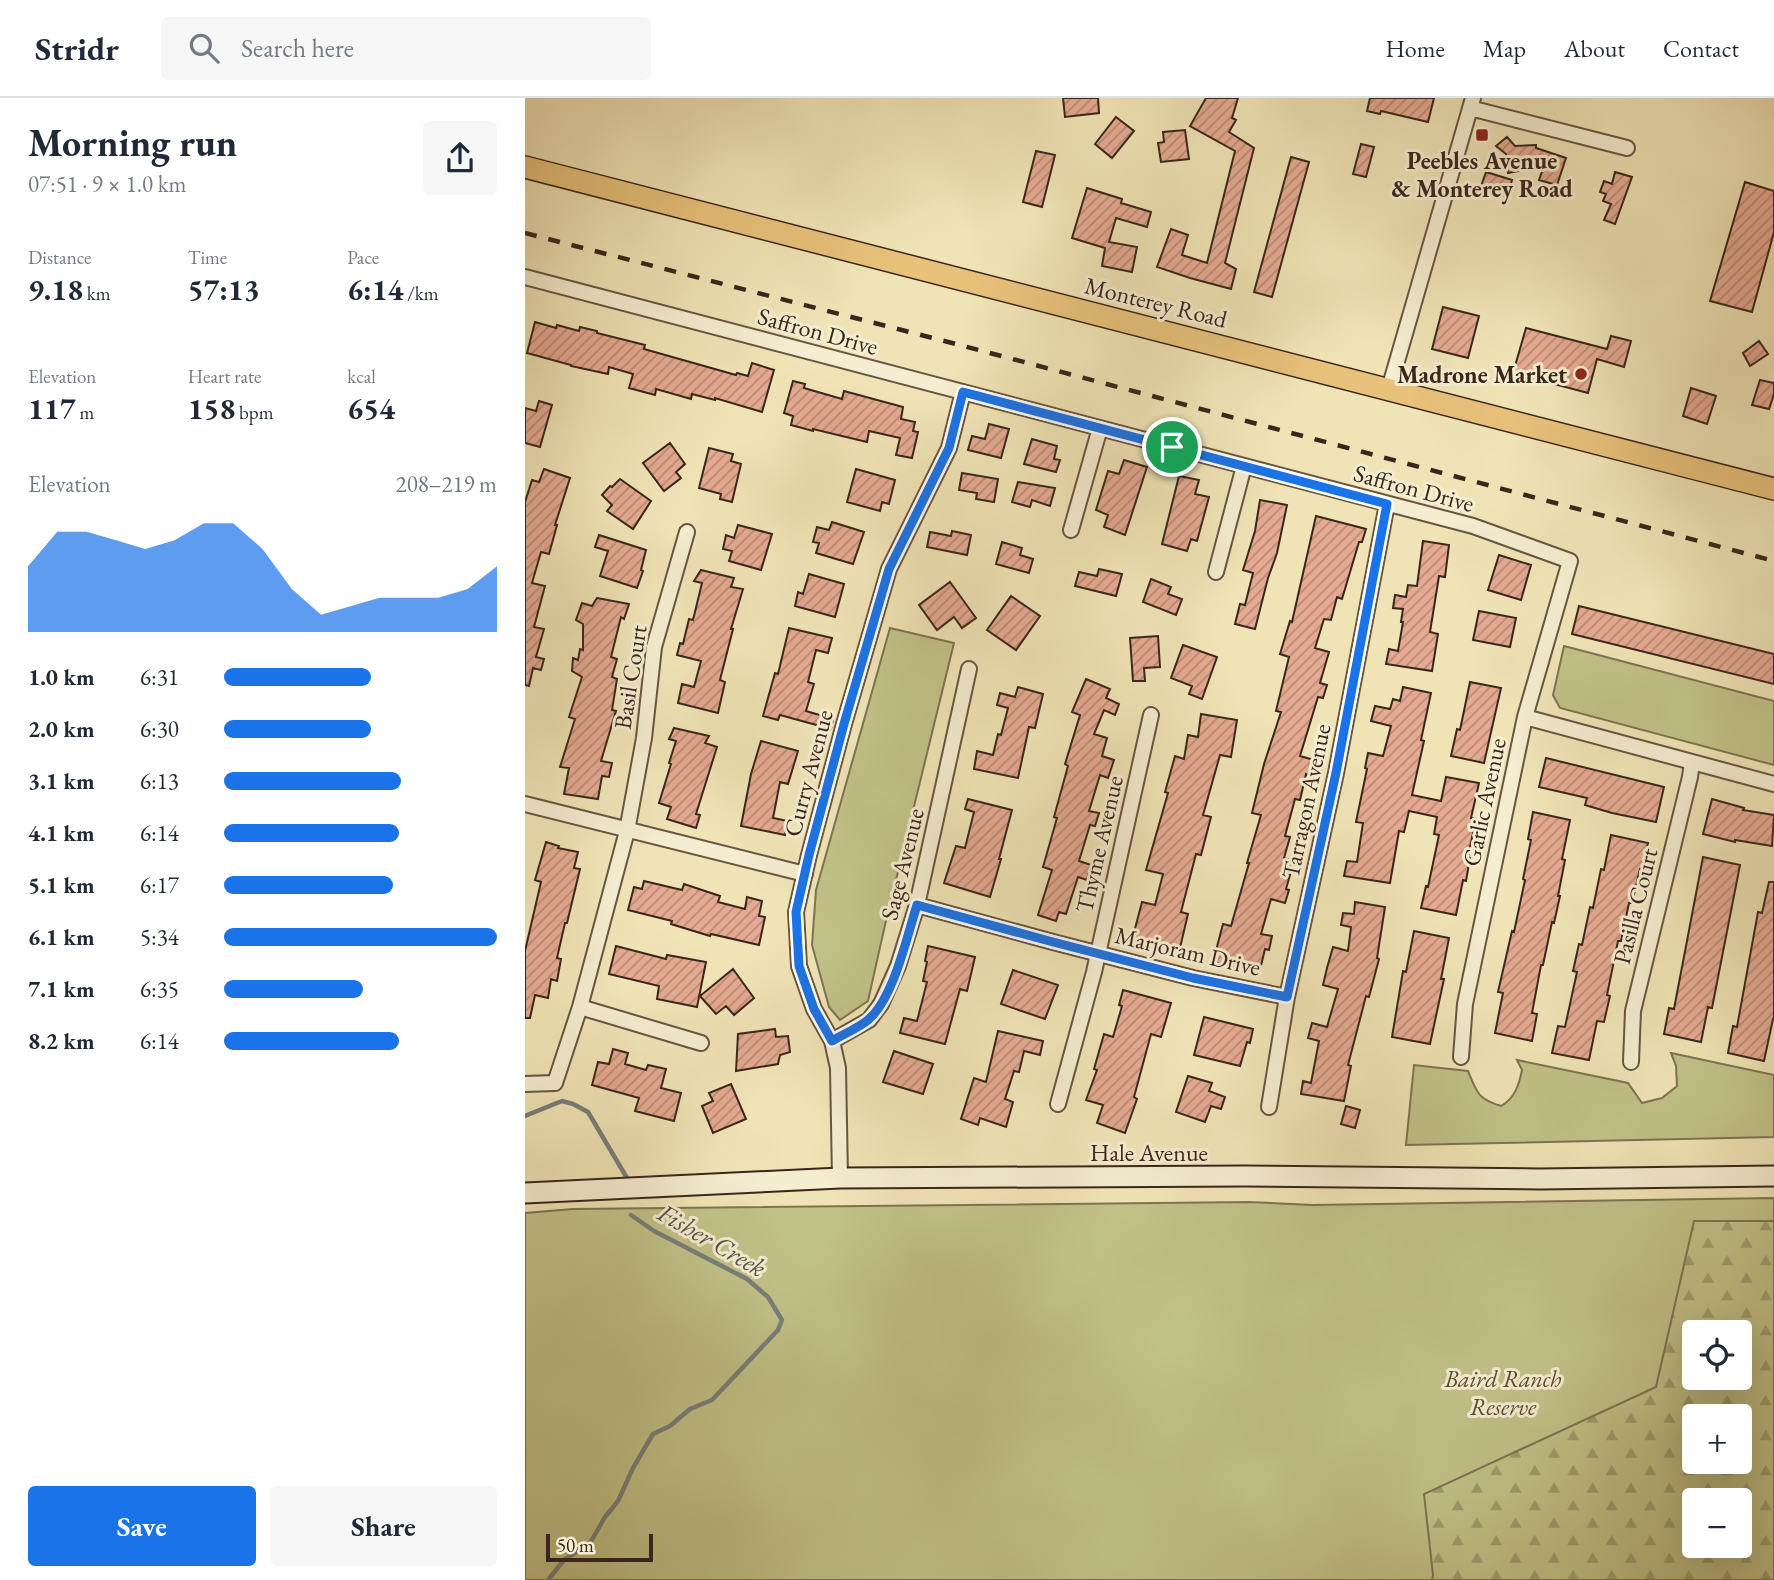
<!DOCTYPE html>
<meta charset="utf-8">
<style>
body{margin:0;font-family:"EB Garamond",serif;background:#f6f6f7;color:#1f2937;height:100vh;display:flex;flex-direction:column;font-size:26px;white-space:nowrap}
*{box-sizing:border-box;margin:0}
p{font-size:23px;color:#747a83}
.icon{flex:none;width:38px;height:38px;fill:none;stroke:currentColor;stroke-width:2;stroke-linecap:round;stroke-linejoin:round}
.map{position:relative;flex:1;overflow:hidden}
.details{display:flex;flex-direction:column;background:#fff;width:525px}
.details>*{flex:none}
.buttons{position:absolute;left:1157px;top:1222px;display:grid;gap:14px}
.buttons a{display:grid;place-items:center;width:70px;height:70px;border-radius:7px;background:#fff;box-shadow:0 7px 28px #0002;font-size:35px}
.scale{position:absolute;left:21px;bottom:18px;width:107px;box-sizing:border-box;padding-left:7px;border:4px solid #3a261c;border-top:0;font-size:19px;line-height:24px;white-space:nowrap;color:#3a261c;-webkit-text-stroke:5px #f5edd0;paint-order:stroke}
.pin{position:absolute;display:grid;place-items:center;width:60px;height:60px;color:#fff;margin:-30px;border:4px solid #fff;border-radius:50%;box-shadow:0 2px 7px #0007}
.round{display:grid;place-items:center;flex:none;width:74px;height:74px;border-radius:7px;background:#f6f6f7}
.summary{display:flex;align-items:center;justify-content:space-between;height:119px;padding:0 28px}
h1{font-size:38px;font-weight:700;line-height:52px}
.figures{display:grid;grid-template-columns:repeat(3,1fr);gap:10px;height:119px;padding:7px 28px}
.figures div{display:grid;align-content:center}
.figures b{font-size:30px;font-weight:700}
.figures small{font-size:19px;font-weight:400}
.figures p{font-size:19px}
.chart{height:196px;padding:14px 28px}
.chart p{display:flex;justify-content:space-between}
.chart svg{width:100%;height:126px;margin-top:7px;fill:#1a73e8;opacity:.7}
.button{display:flex;gap:14px;margin-top:auto;padding:14px 28px}
.button a{flex:1;height:80px;border-radius:7px;background:#1a73e8;color:#fff;font-size:28px;font-weight:700;line-height:80px;text-align:center}
.button a+a{background:#f6f6f7;color:#1f2937}
ul{padding:0 28px;list-style:none;font-size:23px}
li{display:grid;grid-template-columns:112px 84px 1fr;align-items:center;height:52px}
li i{height:18px;border-radius:9px;background:#1a73e8}
header{display:flex;align-items:center;gap:42px;box-sizing:border-box;height:98px;padding:0 35px;background:#fff;border-bottom:2px solid #e0e1e3}
header strong{font-size:33px}
nav{display:flex;gap:38px;margin-inline-start:auto;font-size:24px}
.search{width:490px;height:63px;background:#f6f6f7;display:flex;align-items:center;gap:18px;box-sizing:border-box;padding:0 24px;border-radius:7px;color:#747a83;font-size:26px}
main{display:flex;flex:1;min-height:0}
.map>svg:first-child{display:block}
.green{fill:#c1c288;stroke:#7e7452;stroke-width:2;fill-rule:evenodd}
.forest{fill:url(#forest-firs);stroke:#7e7452;stroke-width:2;fill-rule:evenodd}
.lines{fill:none;stroke-linecap:round;stroke-linejoin:round}
.stream{stroke:#77807a;stroke-width:4.5}
.building{fill:url(#building-hatch);stroke:#3a261c;stroke-width:2}
.minor-casing{stroke:#685642;stroke-width:18}
.secondary-casing{stroke:#3a261c;stroke-width:23}
.primary-casing{stroke:#3a261c;stroke-width:24}
.minor{stroke:#f5edd0;stroke-width:14}
.secondary{stroke:#f5edd0;stroke-width:19}
.primary{stroke:#e8c27b;stroke-width:21}
.rail{stroke:#3a261c;stroke-width:4.5;stroke-dasharray:12 12;stroke-linecap:butt}
.route-casing{stroke:#fff;stroke-width:14}
.route{stroke:#1a73e8;stroke-width:9}
.poi-dot{fill:#8f2418;stroke:#f5edd0;stroke-width:2.5}
.labels{text-anchor:middle;dominant-baseline:central;stroke-width:6;stroke-linejoin:round;paint-order:stroke}
.poi-label{font-size:24px;font-weight:bold;fill:#3a261c;stroke:#f5edd0}
.street-label{font-size:24px;fill:#3a261c;stroke:#f5edd0}
.park-label{font-size:24px;font-style:italic;fill:#5c4d37;stroke:#f5edd0}
.water-label{font-size:26px;font-style:italic;fill:#58534b;stroke:#f5edd0}
</style>
<header>
<strong>Stridr</strong>
<div class="search"><svg class="icon" aria-label="search" viewBox="0 0 24 24"><circle cx="10" cy="10" r="6"/><path d="M15 15l6 6"/></svg>Search here</div>
<nav><a>Home</a><a>Map</a><a>About</a><a>Contact</a></nav>
</header>
<main>
<section class="details">
<div class="summary"><div><h1>Morning run</h1><p>07:51 · 9 × 1.0 km</p></div><a class="round"><svg class="icon" aria-label="share" viewBox="0 0 24 24"><path d="M12 15V3M7 8l5-5 5 5M5 13v7h14v-7"/></svg></a></div>
<div class="figures">
<div><p>Distance</p><b>9.18<small> km</small></b></div>
<div><p>Time</p><b>57:13</b></div>
<div><p>Pace</p><b>6:14<small> /km</small></b></div>
</div>
<div class="figures">
<div><p>Elevation</p><b>117<small> m</small></b></div>
<div><p>Heart rate</p><b>158<small> bpm</small></b></div>
<div><p>kcal</p><b>654</b></div>
</div>
<div class="chart"><p><span>Elevation</span>208–219 m</p>
<svg viewBox="0 0 160 44" preserveAspectRatio="none"><path d="M0 44V21L10 9L20 9L30 12L40 15L50 12L60 6L70 6L80 15L90 29L100 38L110 35L120 32L130 32L140 32L150 29L160 21V44z"/></svg>
</div>
<ul>
<li><b>1.0 km</b>6:31<i style="width:54%"></i></li>
<li><b>2.0 km</b>6:30<i style="width:54%"></i></li>
<li><b>3.1 km</b>6:13<i style="width:65%"></i></li>
<li><b>4.1 km</b>6:14<i style="width:64%"></i></li>
<li><b>5.1 km</b>6:17<i style="width:62%"></i></li>
<li><b>6.1 km</b>5:34<i style="width:100%"></i></li>
<li><b>7.1 km</b>6:35<i style="width:51%"></i></li>
<li><b>8.2 km</b>6:14<i style="width:64%"></i></li>
</ul>
<div class="button"><a>Save</a><a>Share</a></div>
</section>
<div class="map">
<svg width="1249" height="1482" viewBox="0 0 1249 1482">
<defs>
<pattern id="forest-firs" width="22" height="20" patternUnits="userSpaceOnUse" patternTransform="scale(1.75)"><rect width="22" height="20" fill="#c1c288"/><path d="M5 1l3.5 6h-7zM16 11l3.5 6h-7z" fill="#9e9d6e"/></pattern>
<pattern id="building-hatch" width="6" height="6" patternUnits="userSpaceOnUse" patternTransform="scale(1.75)"><rect width="6" height="6" fill="#e5aa91"/><path d="M-1 1l2-2M0 6l6-6M5 7l2-2" fill="none" stroke="#bb8a76"/></pattern>
</defs>
<rect width="100%" height="100%" fill="#f0e4b6"/>
<filter id="stains"><feTurbulence type="fractalNoise" baseFrequency=".00286" numOctaves="4"/><feColorMatrix values="0 0 0 0 .2 0 0 0 0 .09 0 0 0 0 .02 0 0 0 .5 -.17"/></filter>
<radialGradient id="worn" r=".72"><stop offset=".6" stop-color="#630" stop-opacity="0"/><stop offset="1" stop-color="#630" stop-opacity=".3"/></radialGradient>
<path class="green" d="M365,530L429,545L360,827L343,903L315,922L304,909L287,847L291,792Z
M1039,548L1249,603V667L1035,610L1028,597Z
M1146,955L1249,977V1039L881,1047L889,967L943,973C952,995 953,1001 976,1008C990,1000 994,987 997,972L992,962L1103,985L1117,1005L1137,1000L1152,988L1151,968Z
M1249,1100V1482H0V1115L48,1111L724,1104L788,1107ZM1169,1234H1214V1279H1169ZM1169,1318H1214V1363H1169ZM1169,1402H1214V1447H1169Z"/>
<path class="forest" d="M1169,1123H1249V1482H907L908,1477L899,1396L1131,1289ZM1169,1234H1214V1279H1169ZM1169,1318H1214V1363H1169ZM1169,1402H1214V1447H1169Z"/>
<g class="lines">
<path class="stream" d="M0,1018L37,1003L48,1006L63,1014L102,1080
M23,1482L39,1462L65,1445L80,1419L93,1403L108,1370L128,1336L145,1328L165,1311L187,1302L253,1232L257,1222L243,1199L222,1181L129,1133L106,1117"/>
</g>
<path class="building" d="M538,0H573L574,15L540,19Z
M681,0H713L707,20L711,22L704,34L729,50L700,165L711,171L706,191L665,180L632,169L646,131L663,137L657,157L682,165L710,53L665,28Z
M845,0H909L903,24L856,13L855,16L842,13Z
M591,19L609,33L587,60L570,46Z
M660,32L664,61L636,64L633,45L639,44L638,34Z
M982,39L990,48L1011,47V50L1041,60L1032,87L1014,82L1019,68L983,75L981,56L971,48Z
M836,46L849,49L841,79L828,76Z
M511,53L530,57L517,109L498,104Z
M766,59L784,64L747,199L729,194Z
M961,74L987,82L982,99L955,91Z
M1090,74L1107,79L1090,126L1079,122L1086,106L1078,103L1081,96L1075,94L1079,83L1087,86Z
M1220,84L1249,93V134L1227,214L1185,203Z
M562,90L597,101L596,105L626,114L622,129L591,120L584,144L612,149L607,174L577,168L580,150L547,140Z
M918,209L954,218L943,260L907,251Z
M10,224L31,230L32,227L54,233L55,229L72,233V235L120,247L119,251L211,277L212,275L223,278L227,265L249,272L237,314L190,300V302L167,296L166,301L131,291L130,297L104,290L108,276L84,269L83,276L46,268V267L2,255Z
M1001,230L1082,251L1086,238L1106,243L1099,269L1072,261L1063,295L988,275Z
M1234,243L1243,256L1225,268L1218,255Z
M1235,282L1249,285V296L1244,311L1227,307Z
M268,283L280,286L279,290L317,301L319,293L378,309L376,321L390,324L388,333L393,334L387,360L371,357L375,340L344,333L342,344L288,331V333L266,327L268,318L259,315Z
M1166,290L1191,298L1182,326L1158,318Z
M14,303L27,307L15,349L0,345V310L11,313Z
M464,326L484,331L476,360L443,352L447,338L460,341Z
M507,341L532,348L529,361L535,362L531,374L499,366Z
M145,345L160,366L151,374L156,380L139,393L118,365Z
M184,350L208,356L206,363L216,366L207,404L195,401L196,396L174,390Z
M599,362L622,369L600,437L579,429L583,417L571,412L583,373L594,376Z
M19,371L45,380L30,427H32L24,456L16,454L7,485L20,488L9,529L19,531L11,559L19,561L16,572L8,570L4,588L0,587V404L7,382L14,384Z
M331,371L370,382L364,406L357,404L355,413L322,404Z
M437,375L473,381L469,404L451,401L452,395L434,392Z
M654,378L674,382L670,396L684,399L672,443L666,441L662,453L637,446Z
M95,381L126,403L108,431L82,413L87,407L77,397L85,388L87,389Z
M493,384L530,390L525,408L507,402L505,409L487,404Z
M735,402L762,407L752,455L743,480L730,531L710,526L715,506L720,507L728,475L718,472L730,433Z
M791,418L841,431L837,444H834L817,501L812,499L806,522L799,521L790,550L804,554L795,585L802,587L798,600L793,599L775,658L789,662L784,677L781,676L775,702L770,701L760,738L765,739L759,760L769,763L761,791L764,792L760,805L746,801L736,836L747,838L744,852L740,851L734,876L688,864L698,826L706,828L724,765H722L736,717L727,715L739,666L756,614L751,613L764,559L755,556L765,523L767,524Z
M307,424L339,434L328,466L291,455L294,445L288,444L292,429L304,432Z
M213,427L247,436L236,472L204,463L207,453L198,451L201,437L209,440Z
M427,433L446,437L442,457L402,449L405,434L426,438Z
M74,437L121,452L116,472L118,473L112,490L75,478L83,453L70,449Z
M898,443L924,447L920,479L914,478L905,534L913,536L907,573L861,566L864,551L873,553L878,524H876L878,511L868,510L870,497L881,499L883,487L892,488Z
M477,444L497,450L495,457L508,461L504,475L471,466Z
M974,457L1006,467L996,502L963,492Z
M574,471L597,476L591,498L550,488L554,474L572,478Z
M176,472L209,480L206,489L218,491L206,531H208L195,582L200,584L193,615L153,605L157,586L169,589L176,563L152,557L155,545L158,546L164,521L168,522L177,485L169,483Z
M284,476L319,486L310,519L270,508L273,494L278,496Z
M626,481L646,489L643,496L657,501L651,517L618,504Z
M425,484L451,520L437,530L429,519L412,532L394,507Z
M486,498L515,518L491,552L462,532Z
M72,500L104,506L99,521L96,519L86,559L92,561L87,579L92,581L87,612L91,613L76,663L87,665L84,679L77,678L73,701L39,696L44,670L35,669L50,621L44,619L57,579L47,573L48,560L53,562L55,551L58,552V526L51,522L57,505L67,508Z
M1054,508L1249,556V586L1047,536Z
M954,513L991,520L985,549L948,542Z
M264,530L307,540L303,555L291,552L283,584L289,586L281,613L308,621L306,631L255,617L253,622L238,618L250,575L253,576Z
M633,538L635,569L619,570L620,583H608L605,540Z
M658,547L692,559L677,601L664,596L667,588L646,580Z
M561,581L585,591L581,600L594,606L590,617L579,612L569,636L582,640L577,658L589,662L583,680L575,677L564,713L574,715L570,728L565,727L554,763L566,767L562,782L553,779L541,816L534,814L531,823L513,817L527,772L518,769L532,720L529,719L543,668L540,666L555,617L547,614Z
M945,584L976,590L959,665L926,658L932,631L935,632Z
M493,589L518,596L510,630L504,629L493,680L449,671L452,653L468,657L473,636L476,637L483,610L472,607L475,595L490,599Z
M878,589L906,595L896,642L899,643L887,697L916,703L921,679L954,685L946,720L951,721L943,759L945,760L941,783L938,782L931,817L896,810L901,788L903,789L914,737L909,736L912,719L884,713L879,734L874,733L865,785L819,778L822,763L832,764L838,725L831,724L842,671L840,670L843,655L858,658L866,628L846,623L850,608L865,611L868,601L875,603Z
M676,616L712,622L706,659L695,657L678,717L686,719L676,757L671,756L656,814L663,816L654,854L607,842L617,804L630,807L638,776L621,772L643,695L640,694L650,658L659,661L663,637L673,639Z
M149,630L184,638L180,645L192,649L171,716L175,717L171,730L142,721L146,709L134,705L146,666L144,665L151,643L144,641Z
M236,643L273,653L263,686L255,684L248,720L263,723L260,737L216,728L226,676Z
M1021,660L1139,689L1131,724L1087,715L1060,707L1062,700L1014,689Z
M443,701L487,712L474,761H476L465,799L419,785L431,748L440,750L449,714L440,711Z
M1187,701L1219,710L1218,712L1249,717L1247,748L1210,742V744L1178,736Z
M1008,714L1045,722L1037,761L1040,762L1033,798H1035L1029,825L1027,824L1018,867H1016L1007,915L1012,916L1007,943L970,935L978,895L973,894L987,833L989,834L1000,782L998,781L1006,742L1003,741Z
M1086,737L1123,745L1117,771H1115L1107,805H1104L1096,843H1093L1082,897L1085,898L1079,924L1072,923L1064,962L1027,955L1033,928L1040,929L1052,874L1048,873L1054,846L1057,847L1065,809L1068,810L1076,771L1079,772Z
M21,744L34,748L33,750L53,754L49,770L55,771L42,825H40L32,860L36,861L32,883L26,881L23,900L10,897L5,920H0V853L16,784L10,782Z
M1178,759L1215,767L1187,910L1183,909L1176,944L1139,936L1144,910L1149,911Z
M119,783L157,792L159,786L195,798L193,804L220,811L222,799L237,803L234,818L240,819L234,847L186,836L185,838L146,826L147,823L103,812L109,789L117,791Z
M1244,784H1249V921H1248L1239,963L1203,955L1208,928L1212,929L1233,814L1237,815Z
M830,804L860,809L852,860L854,861L844,899L841,898L823,967L826,968L819,1003L776,996L778,983L786,985L794,943L783,940L787,925L802,929L813,891L798,887L802,870L808,849L823,853L826,829L816,827L818,815L829,816Z
M889,833L924,840L916,881H919L905,946L867,939L878,873L881,874Z
M91,848L141,861L142,857L181,864L172,909L132,901L134,888L84,876Z
M403,848L450,859L442,893L435,891L420,946L375,935L379,920L392,923L402,884L398,883L402,864L400,863Z
M208,871L229,900L209,917L201,908L191,916L175,898Z
M488,872L533,887L520,921L476,906Z
M598,892L646,905L636,939L626,936L609,999L612,1001L600,1035L572,1025L578,1007L561,1002L572,972L569,971L579,936L588,939L597,908L594,907Z
M679,919L728,931L725,945L722,944L715,968L669,957Z
M250,931L251,939L263,938L265,954L255,957L253,966L211,973L213,936Z
M473,933L518,943L515,957L499,953L494,974L489,973L480,1001L488,1004L481,1029L455,1020L453,1027L436,1021L449,980L461,984Z
M88,951L103,955L100,966L121,972L123,967L141,971L136,990L156,995L149,1023L110,1013L114,1000L67,987L73,964L84,966Z
M369,953L408,966L398,996L358,984Z
M663,978L687,985L684,993L700,999L696,1011L686,1008L680,1024L651,1014Z
M206,986L221,1021L188,1035L177,1008L188,1003L184,995Z
M821,1008L835,1012L830,1030L816,1026Z"/>
<g class="lines">
<defs>
<path id="minor" d="M945,10L1102,50
M0,179L948,428L1045,463L1000,619L940,906L936,959
M864,291L948,0
M546,432L575,330
M691,474L719,368
M1000,619L1249,686
M0,706L280,776
M392,807L528,844L668,880L762,899
M55,909L176,945
M307,943L344,922L356,906L373,868L392,807L444,571
M1106,964L1108,913L1165,679L1167,664
M0,986L30,985L55,909L102,733L119,640L129,549L162,434
M533,1006L569,874L626,617
M744,1009L762,899L811,675L862,406
M315,1080L313,970L307,943L289,911L274,868L271,814L284,757L319,626L364,471L424,350L438,294"/>
<path id="secondary" d="M0,1095L315,1080L720,1078L1014,1081L1249,1078"/>
<path id="primary" d="M0,69L1249,391"/>
</defs>
<use href="#minor" class="minor-casing"/>
<use href="#secondary" class="secondary-casing"/>
<use href="#primary" class="primary-casing"/>
<use href="#minor" class="minor"/>
<use href="#secondary" class="secondary"/>
<use href="#primary" class="primary"/>
<path class="rail" d="M0,135L431,246L1249,463"/>
</g>
<g class="lines">
<defs>
<path id="route" d="M438,294L862,406L811,675L762,899L668,880L528,844L392,807C382,838 369,899 344,921C334,930 318,936 307,943L289,911L274,868L271,814L284,757L319,626L364,471L424,350Z"/>
</defs>
<use href="#route" class="route-casing"/>
<use href="#route" class="route"/>
</g>
<g class="poi-dot">
<rect x="950" y="30" width="14" height="14" rx="3.5"/>
<circle cx="1056" cy="276" r="7"/>
</g>
<g class="labels">
<g class="poi-label">
<text x="957" y="62">Peebles Avenue<tspan x="957" dy="28">&amp; Monterey Road</tspan></text>
<text x="1042" y="276" text-anchor="end">Madrone Market</text>
</g>
<g class="street-label">
<text transform="translate(631 204) rotate(14)">Monterey Road</text>
<text transform="translate(293 233) rotate(15)">Saffron Drive</text>
<text transform="translate(889 390) rotate(15)">Saffron Drive</text>
<text transform="translate(105 579) rotate(-81)">Basil Court</text>
<text transform="translate(283 675) rotate(-75)">Curry Avenue</text>
<text transform="translate(781 703) rotate(-78)">Tarragon Avenue</text>
<text transform="translate(959 704) rotate(-78)">Garlic Avenue</text>
<text transform="translate(574 746) rotate(-77)">Thyme Avenue</text>
<text transform="translate(377 766) rotate(-76)">Sage Avenue</text>
<text transform="translate(1110 808) rotate(-76)">Pasilla Court</text>
<text transform="translate(663 853) rotate(13)">Marjoram Drive</text>
<text x="624" y="1054">Hale Avenue</text>
</g>
<g class="park-label">
<text x="978" y="1280">Baird Ranch<tspan x="978" dy="28">Reserve</tspan></text>
</g>
<g class="water-label">
<text transform="translate(187 1142) rotate(30)">Fisher Creek</text>
</g>
</g>
<rect width="100%" height="100%" filter="url(#stains)"/>
<rect width="100%" height="100%" fill="url(#worn)"/>
</svg>
<div class="buttons">
<a><svg class="icon" aria-label="locate" viewBox="0 0 24 24"><circle cx="12" cy="12" r="6"/><path d="M12 2v4M12 18v4M2 12h4M18 12h4"/></svg></a>
<a>+</a>
<a>−</a>
</div>
<div class="scale">50 m</div>
<div class="pin" style="left:647px;top:349px;background:#1e9e55"><svg class="icon" aria-label="arrive" viewBox="0 0 24 24"><path d="M6 21V4h12l-3 4 3 4H6"/></svg></div>
</div>
</main>
